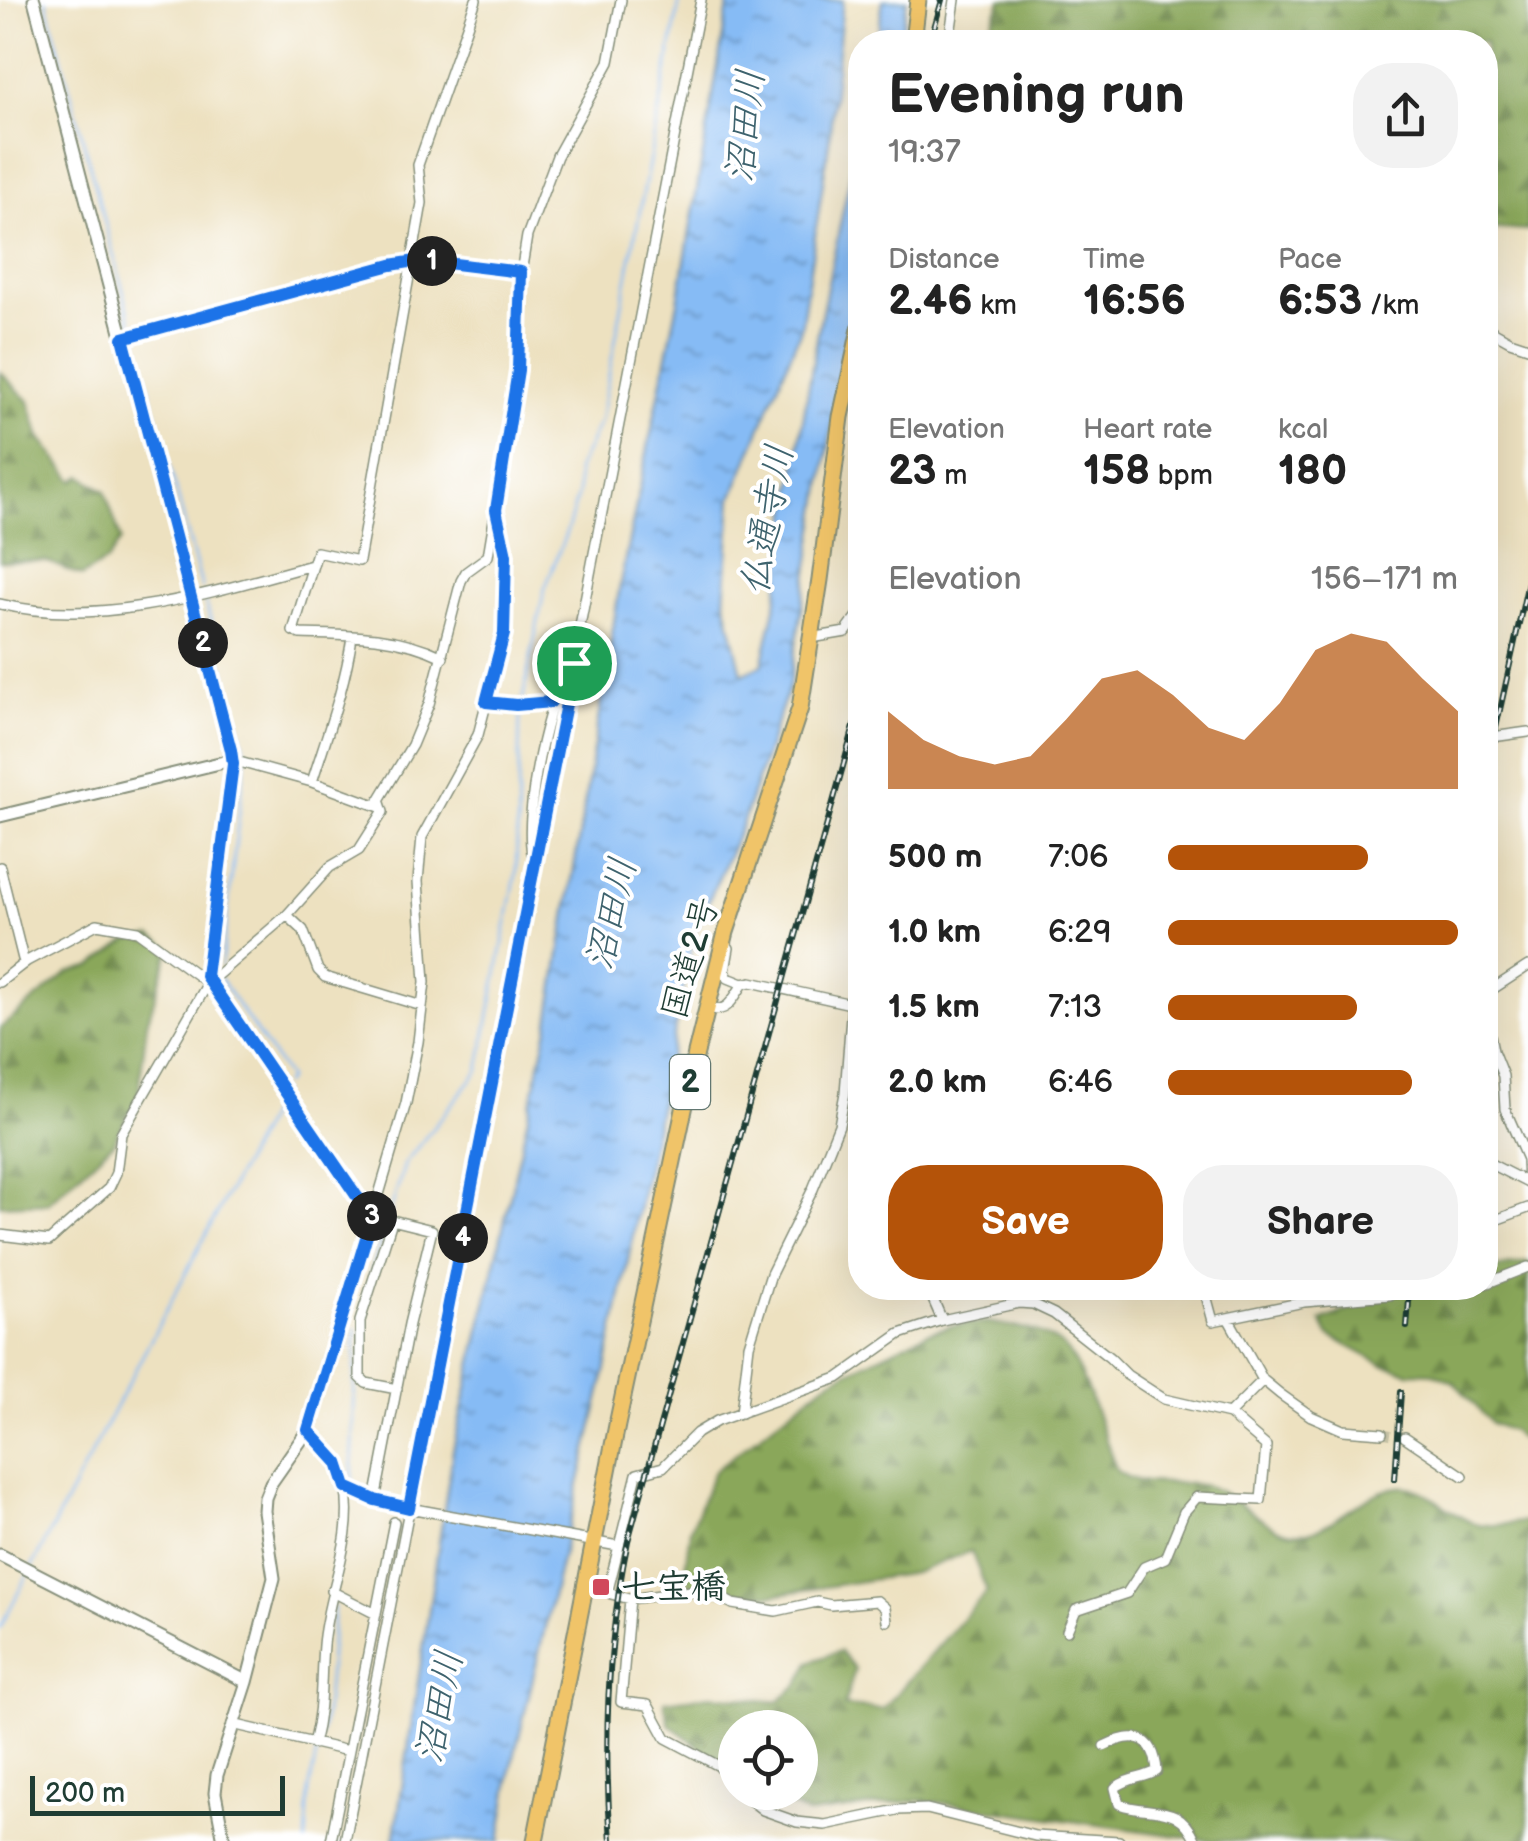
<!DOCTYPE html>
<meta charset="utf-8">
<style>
body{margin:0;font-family:"Balsamiq Sans","Klee One",sans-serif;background:#f2f2f2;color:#222;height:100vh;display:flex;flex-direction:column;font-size:38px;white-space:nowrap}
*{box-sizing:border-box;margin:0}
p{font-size:32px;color:#767676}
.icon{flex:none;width:55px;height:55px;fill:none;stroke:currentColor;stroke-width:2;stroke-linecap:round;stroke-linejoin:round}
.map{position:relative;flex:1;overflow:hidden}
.sheet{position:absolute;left:848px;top:30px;width:650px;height:1270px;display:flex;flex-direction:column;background:#fff;border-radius:40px;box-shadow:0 10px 40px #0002}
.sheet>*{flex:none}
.fabs{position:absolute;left:718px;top:1710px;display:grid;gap:20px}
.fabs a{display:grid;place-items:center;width:100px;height:100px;border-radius:50%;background:#fff;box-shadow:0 10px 40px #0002;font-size:50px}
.scale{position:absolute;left:30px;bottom:25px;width:255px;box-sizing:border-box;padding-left:10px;border:5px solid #1f3d34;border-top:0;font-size:28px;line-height:35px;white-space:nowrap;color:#1f3d34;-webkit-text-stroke:8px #fff;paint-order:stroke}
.pin{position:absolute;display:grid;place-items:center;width:85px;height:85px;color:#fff;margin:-42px;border:5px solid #fff;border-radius:50%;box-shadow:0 2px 10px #0007}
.km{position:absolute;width:50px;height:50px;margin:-25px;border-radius:50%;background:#222;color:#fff;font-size:28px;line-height:50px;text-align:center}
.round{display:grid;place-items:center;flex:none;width:105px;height:105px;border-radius:40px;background:#f2f2f2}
.head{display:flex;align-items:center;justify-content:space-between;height:170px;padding:0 40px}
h1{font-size:55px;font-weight:600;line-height:75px}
.metrics{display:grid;grid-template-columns:repeat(3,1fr);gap:15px;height:170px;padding:10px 40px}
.metrics div{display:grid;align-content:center}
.metrics b{font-size:42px;font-weight:600}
.metrics small{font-size:28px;font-weight:400}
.metrics p{font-size:28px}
.chart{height:280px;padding:20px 40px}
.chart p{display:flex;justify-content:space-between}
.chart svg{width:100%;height:180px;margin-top:10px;fill:#b45309;opacity:.7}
.cta{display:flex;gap:20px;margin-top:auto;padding:20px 40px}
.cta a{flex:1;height:115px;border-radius:40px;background:#b45309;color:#fff;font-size:40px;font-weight:600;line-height:115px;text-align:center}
.cta a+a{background:#f2f2f2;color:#222}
ul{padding:0 40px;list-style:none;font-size:32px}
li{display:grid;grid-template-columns:160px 120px 1fr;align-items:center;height:75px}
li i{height:25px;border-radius:12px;background:#b45309}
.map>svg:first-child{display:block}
.forest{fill:url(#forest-firs);stroke:#547247;stroke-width:2.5}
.water{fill:url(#water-ripples);stroke:#527c94;stroke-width:2.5}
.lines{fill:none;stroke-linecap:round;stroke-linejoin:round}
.stream{stroke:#86bbf5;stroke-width:2.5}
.minor-tunnel{stroke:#c4c0a4;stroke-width:9;stroke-dasharray:9 4.5;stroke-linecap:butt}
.minor-casing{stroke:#868f7a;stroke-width:12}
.tertiary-casing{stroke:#868f7a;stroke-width:15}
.trunk-casing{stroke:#868f7a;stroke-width:19}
.minor{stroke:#fff;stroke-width:9}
.tertiary{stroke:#fff;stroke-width:11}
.trunk{stroke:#f0c469;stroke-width:15}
.rail-casing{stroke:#1f3d34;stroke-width:6}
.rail{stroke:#fff;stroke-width:2.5;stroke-dasharray:8;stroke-linecap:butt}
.route-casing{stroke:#fff;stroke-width:20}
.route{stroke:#1a73e8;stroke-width:12}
.poi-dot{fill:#d1495b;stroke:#fff;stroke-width:4}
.labels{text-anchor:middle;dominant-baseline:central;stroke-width:8;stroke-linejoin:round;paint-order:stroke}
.shield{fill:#fff;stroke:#627771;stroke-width:2.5}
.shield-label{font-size:32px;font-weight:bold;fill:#1f3d34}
.street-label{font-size:35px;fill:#1f3d34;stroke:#fff}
.poi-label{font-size:35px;font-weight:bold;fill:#1f3d34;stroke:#fff;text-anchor:start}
.water-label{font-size:38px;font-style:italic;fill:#3e636e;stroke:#fff}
</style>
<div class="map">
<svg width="1528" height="1841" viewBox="0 0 1528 1841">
<defs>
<pattern id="forest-firs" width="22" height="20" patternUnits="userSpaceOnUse" patternTransform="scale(2.5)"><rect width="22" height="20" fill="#8aa75a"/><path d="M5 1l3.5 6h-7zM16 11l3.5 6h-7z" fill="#70894b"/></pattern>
<pattern id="water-ripples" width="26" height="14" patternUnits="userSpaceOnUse" patternTransform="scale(2.5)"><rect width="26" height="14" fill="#86bbf5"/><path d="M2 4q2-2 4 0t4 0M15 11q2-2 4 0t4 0" fill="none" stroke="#6d99c7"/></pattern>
</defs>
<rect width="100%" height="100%" fill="#fff"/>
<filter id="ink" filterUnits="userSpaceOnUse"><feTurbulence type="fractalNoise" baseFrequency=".01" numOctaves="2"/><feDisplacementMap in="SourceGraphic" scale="20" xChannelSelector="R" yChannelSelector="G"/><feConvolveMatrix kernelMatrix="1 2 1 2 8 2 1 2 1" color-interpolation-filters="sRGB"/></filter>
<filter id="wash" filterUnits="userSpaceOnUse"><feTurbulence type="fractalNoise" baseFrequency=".0048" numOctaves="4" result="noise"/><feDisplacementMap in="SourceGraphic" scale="40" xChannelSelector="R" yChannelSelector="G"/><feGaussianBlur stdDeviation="2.25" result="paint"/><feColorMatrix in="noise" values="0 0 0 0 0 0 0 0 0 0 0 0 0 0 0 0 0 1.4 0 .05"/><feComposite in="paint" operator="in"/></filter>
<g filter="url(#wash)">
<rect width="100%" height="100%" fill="#ede1c0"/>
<path class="forest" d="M1001,0H1528V231L1485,228V42H1018L987,36Z
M0,372L29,401L40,437L74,481L82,476L105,491L121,540L108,560L82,576L46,561H0V398L3,394L0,389Z
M152,936L170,948L147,1023L138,1096L113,1143L48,1203L0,1205V1028L68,973L92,966L129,940Z
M1528,1262V1444L1511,1431L1491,1423L1454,1382L1434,1373L1408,1372L1382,1364L1328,1335L1321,1321L1404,1288H1485V1270Z
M986,1322C1012,1326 1038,1328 1060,1344C1081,1358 1106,1444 1117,1471C1142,1490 1176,1478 1206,1486C1238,1494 1269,1537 1301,1533C1334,1530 1363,1491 1399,1487C1426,1484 1449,1516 1474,1523C1491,1528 1511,1523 1528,1521V1841H1214L922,1800L808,1814L762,1793L800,1792V1728H735V1774L669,1724L664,1701L711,1695L777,1702L798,1685L810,1662L840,1651L855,1669L844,1706L883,1709L987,1591L971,1551L914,1573L772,1595L691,1590L685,1569L690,1530L714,1471L827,1382L927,1333L955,1325Z"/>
<path class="water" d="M729,0H843L829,143L801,329L732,498L725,601L742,674L762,665L777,599L796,461L819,327L860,128V256L789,687L742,824L695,932L603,1383L511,1770L500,1841H394L453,1450L548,1028L621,579L678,302Z
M883,0H907L900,42H877Z"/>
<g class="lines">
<path class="stream" d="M46,0L134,332
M136,340L202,588
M204,596L246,754L221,966
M220,979L288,1078L284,1084
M389,1216L405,1163L479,1070L516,874L520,713L544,591L568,528L578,494L577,470L600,421L680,0
M371,1273L386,1223
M352,1486L356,1329
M32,1567L281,1091
M0,1628L28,1574
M306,1841L309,1790L325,1713L334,1607"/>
</g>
</g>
<g filter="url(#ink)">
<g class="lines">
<path class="minor-tunnel" d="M1382,1433L1405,1437"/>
<defs>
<path id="minor" d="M949,42L955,0
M1485,327L1510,341L1528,347
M123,338L411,261L521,273
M0,604C100,629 216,591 312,565
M811,638L846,632L860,613
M443,657C398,635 349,635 300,634L293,631L317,552L359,561L422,203L418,165L476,0
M486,702L516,705L551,702
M1485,738L1528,732
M232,760L312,782L380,807
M312,782C327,734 345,687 352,637
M536,853H532C524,810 547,699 571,664
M0,867L23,959L27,961
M287,915L303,930L318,970L325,977L422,1006
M729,948L725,971L728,978L743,984
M0,982L27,961L97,924L137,931L208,983
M1485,994L1528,966
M1485,1007L1493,1051L1503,1076L1505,1109L1527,1159L1528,1183
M707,1009C729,1013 732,1000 743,984L751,982L860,1006
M1485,1161L1528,1183
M392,1221L360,1321V1377L366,1383L397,1389
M1485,1224L1528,1208
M0,1235L49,1241L109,1188L116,1173L121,1134L208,983L287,915L330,867L359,850L383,812L379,800L412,745L429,704L461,581L466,572L488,556L519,370L521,273L527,236L557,156L609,62L621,0
M1485,1284L1528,1267
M928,1288L942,1320
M1204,1288L1213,1321L1304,1302L1390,1295L1414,1288
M1467,1292L1477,1288
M1228,1318L1263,1380L1280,1394L1311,1416L1343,1430L1382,1433
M741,1413L749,1345L771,1274L813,1189L839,1125L845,1093L852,1003L860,958
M1229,1414L1263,1380
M308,1430C327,1444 341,1462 345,1486C356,1538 327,1593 323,1645C320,1683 323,1706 313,1744
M1405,1437L1463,1476
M346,1487L375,1500L409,1508L618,1546
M375,1500L409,1324L432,1230L380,1217L375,1208L406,1103L418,1042L425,982L418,881L422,837L478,735L504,635L506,555L498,512
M331,1591L376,1614
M630,1599L621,1702L648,1705L666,1738L719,1766L735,1786
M887,1621L885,1608L877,1601L831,1605L817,1602L776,1611L733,1604L716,1595L690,1591L630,1599L611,1594L608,1590L637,1474L663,1467L697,1433L717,1421L838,1378L900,1334L942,1320L1019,1303L1033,1304L1054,1314L1110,1358L1127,1375L1164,1399L1229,1414L1266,1446L1261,1500L1197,1497L1184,1512L1165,1558L1144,1567L1127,1593L1076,1610L1067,1631
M232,1724L348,1751
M1104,1746C1132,1732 1154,1733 1157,1771C1143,1779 1128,1777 1115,1788L1119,1804C1153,1816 1179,1801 1196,1841
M740,1792L763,1810L797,1822L825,1825L897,1810L927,1809L1035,1836L1119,1841
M331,1841L394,1522
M345,1841L701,0"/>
<path id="tertiary" d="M34,0L231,751L233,764L205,977L358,1198L375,1208L308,1430L271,1483L265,1498L264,1511L274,1578L247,1682L217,1775L215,1793L224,1841
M0,816L232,760
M0,1555L247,1682"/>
<path id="trunk" d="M913,42L918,0
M535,1841L617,1425L696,1053L726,932L800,708L820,580L841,417L860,329"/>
</defs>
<use href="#minor" class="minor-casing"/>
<use href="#tertiary" class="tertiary-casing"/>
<use href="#trunk" class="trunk-casing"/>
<use href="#minor" class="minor"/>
<use href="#tertiary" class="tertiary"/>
<use href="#trunk" class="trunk"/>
<defs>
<path id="rail" d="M930,42L942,0
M1485,778L1528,582
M1485,809L1494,765
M1407,1327L1410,1288
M1395,1479L1401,1392
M611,1841C603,1739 607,1641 628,1541L860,705"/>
</defs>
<use href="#rail" class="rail-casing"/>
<use href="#rail" class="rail"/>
</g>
</g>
<g class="lines" filter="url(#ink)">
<defs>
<path id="route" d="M422,260L521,272L518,370L496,510L506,555L504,634L486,702L516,705L551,702L570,664L574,663L409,1508L375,1500L346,1487L338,1463L308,1430L375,1208L358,1198L206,976L233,764L231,750L123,338L391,265Z"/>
</defs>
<use href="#route" class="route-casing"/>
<use href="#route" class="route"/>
</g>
<rect class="poi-dot" x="591" y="1577" width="20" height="20" rx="5"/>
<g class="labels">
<rect class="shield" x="670" y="1055" width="40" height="54" rx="8"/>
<g class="shield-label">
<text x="690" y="1082">2</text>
</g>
<g class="street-label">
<text transform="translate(691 958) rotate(-74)">国道2号</text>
</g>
<g class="poi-label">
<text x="621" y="1587">七宝橋</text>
</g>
<g class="water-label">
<text transform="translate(746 126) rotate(-84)">沼田川</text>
<text transform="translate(768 520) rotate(-80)">仏通寺川</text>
<text transform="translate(612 914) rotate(-77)">沼田川</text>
<text transform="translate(440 1707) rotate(-79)">沼田川</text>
</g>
</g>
</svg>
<div class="fabs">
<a><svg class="icon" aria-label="locate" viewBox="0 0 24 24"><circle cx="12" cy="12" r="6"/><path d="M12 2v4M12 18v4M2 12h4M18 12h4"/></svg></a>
</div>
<div class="scale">200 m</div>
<div class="pin" style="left:574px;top:663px;background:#1e9e55"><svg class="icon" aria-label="arrive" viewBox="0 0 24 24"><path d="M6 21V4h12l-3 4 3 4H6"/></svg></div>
<b class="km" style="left:432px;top:261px">1</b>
<b class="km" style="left:203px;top:643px">2</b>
<b class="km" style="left:372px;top:1216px">3</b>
<b class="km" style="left:463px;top:1238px">4</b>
<section class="sheet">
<div class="head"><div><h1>Evening run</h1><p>19:37</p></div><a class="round"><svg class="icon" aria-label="share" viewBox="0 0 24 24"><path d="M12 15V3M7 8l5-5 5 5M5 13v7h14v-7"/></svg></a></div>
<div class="metrics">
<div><p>Distance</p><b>2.46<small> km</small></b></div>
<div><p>Time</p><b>16:56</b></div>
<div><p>Pace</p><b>6:53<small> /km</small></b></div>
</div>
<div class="metrics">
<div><p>Elevation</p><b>23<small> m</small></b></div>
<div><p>Heart rate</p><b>158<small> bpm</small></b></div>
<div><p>kcal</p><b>180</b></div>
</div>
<div class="chart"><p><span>Elevation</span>156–171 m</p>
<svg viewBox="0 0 160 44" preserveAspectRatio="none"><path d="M0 44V25L10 32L20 36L30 38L40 36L50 27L60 17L70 15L80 21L90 29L100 32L110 23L120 10L130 6L140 8L150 17L160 25V44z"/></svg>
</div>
<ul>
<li><b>500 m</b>7:06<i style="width:69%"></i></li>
<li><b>1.0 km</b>6:29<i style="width:100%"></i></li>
<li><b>1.5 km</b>7:13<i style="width:65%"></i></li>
<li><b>2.0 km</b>6:46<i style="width:84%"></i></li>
</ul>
<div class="cta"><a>Save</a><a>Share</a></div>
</section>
</div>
